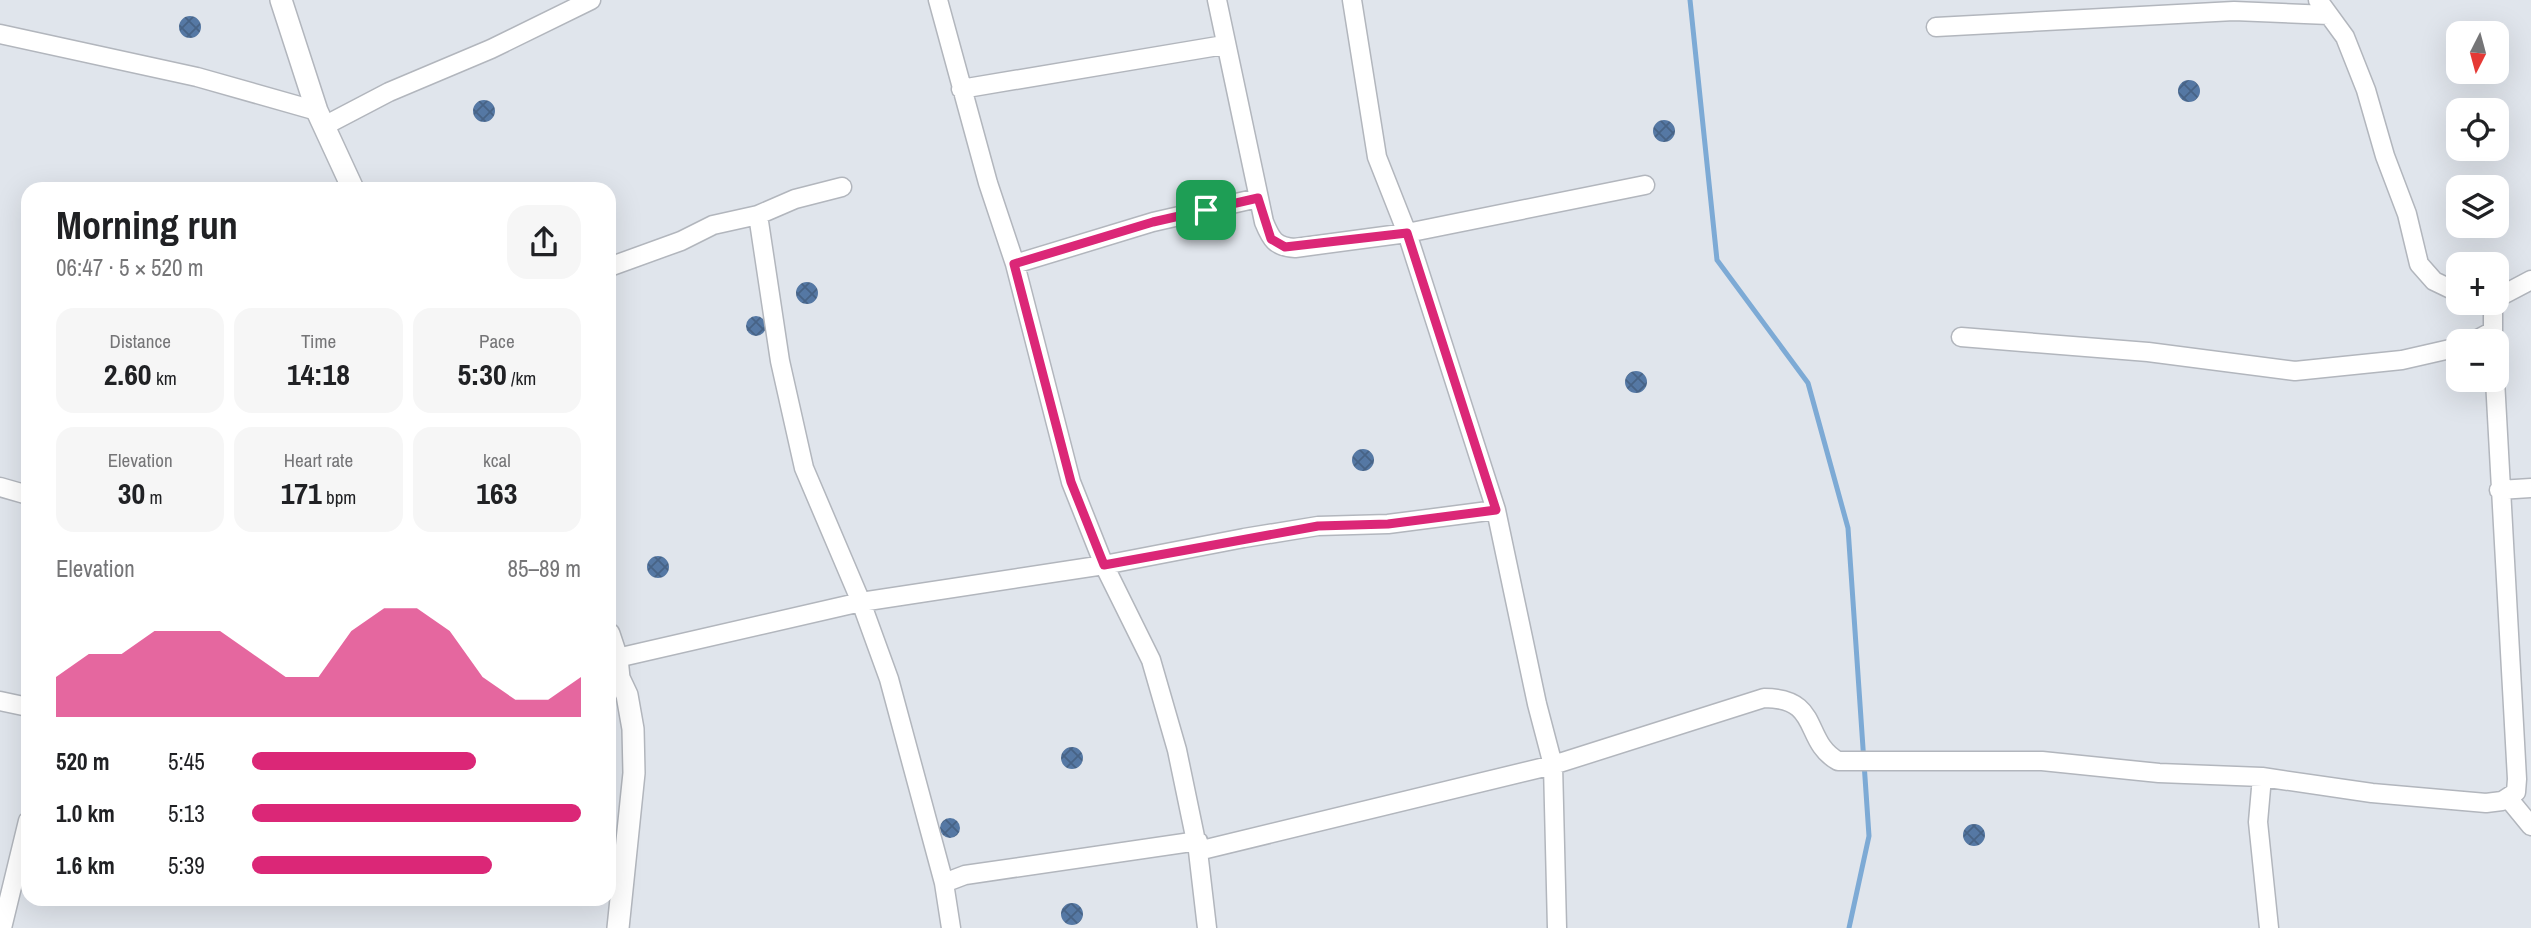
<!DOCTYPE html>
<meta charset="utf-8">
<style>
body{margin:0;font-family:"Archivo Narrow",sans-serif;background:#f6f6f6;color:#202124;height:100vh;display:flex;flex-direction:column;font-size:26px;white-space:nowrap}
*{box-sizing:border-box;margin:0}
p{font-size:23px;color:#757577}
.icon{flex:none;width:38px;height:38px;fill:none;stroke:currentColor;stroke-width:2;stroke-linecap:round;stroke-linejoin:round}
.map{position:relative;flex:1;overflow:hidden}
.side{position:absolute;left:21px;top:182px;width:595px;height:724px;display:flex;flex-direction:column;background:#fff;border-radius:21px;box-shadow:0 7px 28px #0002}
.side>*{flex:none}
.needle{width:46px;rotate:186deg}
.fabs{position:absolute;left:2446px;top:21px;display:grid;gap:14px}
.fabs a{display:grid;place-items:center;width:63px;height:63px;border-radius:14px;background:#fff;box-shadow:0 7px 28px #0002;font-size:35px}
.pin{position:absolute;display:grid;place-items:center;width:60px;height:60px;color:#fff;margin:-30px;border-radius:14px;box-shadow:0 4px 10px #0006}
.round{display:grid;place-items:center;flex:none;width:74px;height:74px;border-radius:21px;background:#f6f6f6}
.summary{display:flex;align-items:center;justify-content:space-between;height:119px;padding:0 35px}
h1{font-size:38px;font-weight:700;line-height:52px}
.metrics{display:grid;grid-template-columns:repeat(3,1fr);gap:10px;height:119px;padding:7px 35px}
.metrics div{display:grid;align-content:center;border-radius:18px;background:#f6f6f6;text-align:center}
.metrics b{font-size:30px;font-weight:700}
.metrics small{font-size:19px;font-weight:400}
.metrics p{font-size:19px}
.chart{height:196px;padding:14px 35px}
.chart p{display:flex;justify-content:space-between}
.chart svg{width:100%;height:126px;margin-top:7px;fill:#db2777;opacity:.7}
ul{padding:0 35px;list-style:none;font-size:23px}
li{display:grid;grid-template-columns:112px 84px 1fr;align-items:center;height:52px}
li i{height:18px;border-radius:9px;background:#db2777}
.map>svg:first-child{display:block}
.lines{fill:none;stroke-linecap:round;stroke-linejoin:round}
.stream{stroke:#7daad5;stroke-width:5}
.building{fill:url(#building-cross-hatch)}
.minor-casing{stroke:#b2b6bd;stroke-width:21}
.tertiary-casing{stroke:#b2b6bd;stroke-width:24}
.minor{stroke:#fff;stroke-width:18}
.tertiary{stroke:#fff;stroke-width:21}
.route-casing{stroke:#fff;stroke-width:14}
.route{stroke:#db2777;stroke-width:9}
</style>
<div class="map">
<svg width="2531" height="928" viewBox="0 0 2531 928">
<defs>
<pattern id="building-cross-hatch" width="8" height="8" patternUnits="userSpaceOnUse" patternTransform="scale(1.75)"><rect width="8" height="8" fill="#5578a4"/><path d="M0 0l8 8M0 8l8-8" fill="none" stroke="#476386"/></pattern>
</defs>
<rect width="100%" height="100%" fill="#e0e5ec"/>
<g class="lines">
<path class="stream" d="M1690,0L1717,260L1808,383L1848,528L1869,836L1849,928"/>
</g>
<path class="building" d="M179 27a11 11 0 1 1 22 0a11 11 0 1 1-22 0Z
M2178 91a11 11 0 1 1 22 0a11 11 0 1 1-22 0Z
M473 111a11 11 0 1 1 22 0a11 11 0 1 1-22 0Z
M1653 131a11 11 0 1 1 22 0a11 11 0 1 1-22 0Z
M796 293a11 11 0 1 1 22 0a11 11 0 1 1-22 0Z
M746 326a10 10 0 1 1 20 0a10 10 0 1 1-20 0Z
M1625 382a11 11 0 1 1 22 0a11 11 0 1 1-22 0Z
M1352 460a11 11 0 1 1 22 0a11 11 0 1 1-22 0Z
M647 567a11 11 0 1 1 22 0a11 11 0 1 1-22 0Z
M1061 758a11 11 0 1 1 22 0a11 11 0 1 1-22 0Z
M940 828a10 10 0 1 1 20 0a10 10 0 1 1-20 0Z
M1963 835a11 11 0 1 1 22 0a11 11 0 1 1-22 0Z
M1061 914a11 11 0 1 1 22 0a11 11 0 1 1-22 0Z"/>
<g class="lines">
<defs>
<path id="minor" d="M938,0L988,183L1015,264L1071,482L1104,565L1151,660L1177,750L1198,851
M1217,0L1264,222C1271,239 1275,247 1295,248L1407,233L1645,185
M1352,0L1377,157L1407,233L1496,510L1537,704L1553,765L1557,928
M2318,0L2345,37L2366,90L2385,156L2407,214L2419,264L2434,281L2459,293
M1936,27L2234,11L2329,15
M0,34L197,77L317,111
M961,89L1224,45
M324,126L389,92L491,49L591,0
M758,215L780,361L804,468L861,602L889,679L944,883L951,928
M1015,264L1153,222L1258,198
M609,267L681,241L713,225L758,215L795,199L842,187
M2497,298L2531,280
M1961,337L2148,352L2295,371L2402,360L2459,347
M2474,341L2493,331
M2493,341V303
M0,487L28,495
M2499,490L2531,488
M617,658L861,602L1104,565L1244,538L1318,526L1388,524L1496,510
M0,701L28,707
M2262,777L2258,822L2269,928
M2508,798L2531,826
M944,883L965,875L1198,841
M2,928L28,821
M1207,928L1198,851L1553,765L1764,698C1822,698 1802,741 1838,761H2042L2159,773L2262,777L2372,793L2486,803L2502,801L2516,792L2517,779L2495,380"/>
<path id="tertiary" d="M281,0L317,111L353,189
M609,634L617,658L619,678L627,695L633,729L634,773L618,928"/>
</defs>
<use href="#minor" class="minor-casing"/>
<use href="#tertiary" class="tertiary-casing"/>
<use href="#minor" class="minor"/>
<use href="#tertiary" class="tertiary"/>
</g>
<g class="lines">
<defs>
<path id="route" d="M1258,198L1271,239L1285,247L1407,233L1496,510L1388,524L1318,526L1104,565L1071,482L1014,264L1153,222Z"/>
</defs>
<use href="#route" class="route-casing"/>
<use href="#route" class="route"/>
</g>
</svg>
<div class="fabs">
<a><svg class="needle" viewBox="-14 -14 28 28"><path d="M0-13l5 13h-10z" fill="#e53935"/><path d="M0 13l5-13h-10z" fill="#757577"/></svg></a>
<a><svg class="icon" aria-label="locate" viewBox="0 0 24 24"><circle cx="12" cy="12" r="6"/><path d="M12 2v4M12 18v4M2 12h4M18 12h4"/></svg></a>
<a><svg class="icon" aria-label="layers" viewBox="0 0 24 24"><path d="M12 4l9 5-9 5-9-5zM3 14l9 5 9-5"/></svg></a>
<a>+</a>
<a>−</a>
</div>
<div class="pin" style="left:1206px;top:210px;background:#1e9e55"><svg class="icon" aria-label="arrive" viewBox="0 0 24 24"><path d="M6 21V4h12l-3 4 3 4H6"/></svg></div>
<section class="side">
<div class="summary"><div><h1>Morning run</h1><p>06:47 · 5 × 520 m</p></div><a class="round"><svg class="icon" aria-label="share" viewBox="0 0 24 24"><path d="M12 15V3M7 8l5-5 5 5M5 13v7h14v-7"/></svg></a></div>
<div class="metrics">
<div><p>Distance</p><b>2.60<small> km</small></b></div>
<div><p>Time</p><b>14:18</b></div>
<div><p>Pace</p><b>5:30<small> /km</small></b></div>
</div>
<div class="metrics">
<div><p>Elevation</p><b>30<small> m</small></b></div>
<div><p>Heart rate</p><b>171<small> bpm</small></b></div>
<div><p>kcal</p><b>163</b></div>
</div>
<div class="chart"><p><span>Elevation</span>85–89 m</p>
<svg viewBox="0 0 160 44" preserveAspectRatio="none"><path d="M0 44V30L10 22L20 22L30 14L40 14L50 14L60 22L70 30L80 30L90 14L100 6L110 6L120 14L130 30L140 38L150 38L160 30V44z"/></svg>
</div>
<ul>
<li><b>520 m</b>5:45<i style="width:68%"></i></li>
<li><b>1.0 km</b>5:13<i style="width:100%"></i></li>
<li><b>1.6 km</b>5:39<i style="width:73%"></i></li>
</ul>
</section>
</div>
